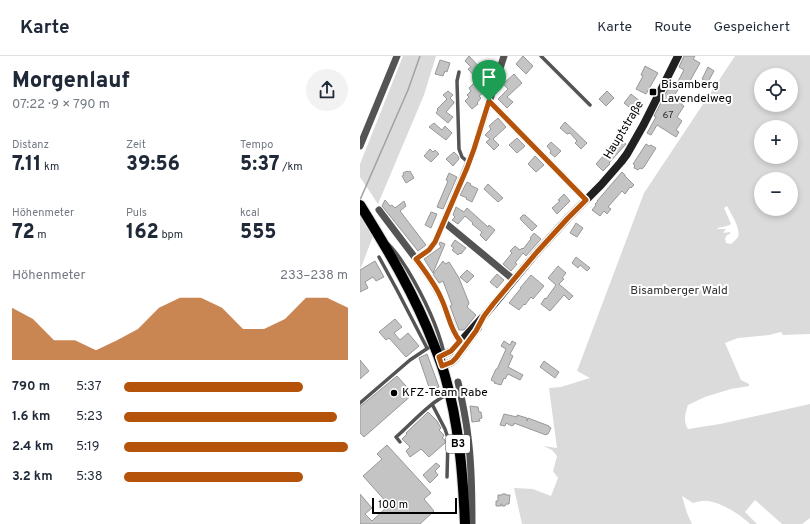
<!DOCTYPE html>
<html lang="de">
<meta charset="utf-8">
<style>
body{margin:0;font-family:Overpass,sans-serif;background:#f2f2f3;color:#1f2937;height:100vh;display:flex;flex-direction:column;font-size:15px;white-space:nowrap}
*{box-sizing:border-box;margin:0}
p{font-size:13px;color:#747a83}
.icon{flex:none;width:22px;height:22px;fill:none;stroke:currentColor;stroke-width:2;stroke-linecap:round;stroke-linejoin:round}
.map{position:relative;flex:1;overflow:hidden}
.drawer{display:flex;flex-direction:column;background:#fff;width:360px}
.drawer>*{flex:none}
.buttons{position:absolute;left:394px;top:12px;display:grid;gap:8px}
.buttons a{display:grid;place-items:center;width:44px;height:44px;border-radius:50%;background:#fff;box-shadow:0 2px 6px #0003;font-size:20px}
.scale{position:absolute;left:12px;bottom:10px;width:85px;box-sizing:border-box;padding-left:4px;border:2px solid #000;border-top:0;font-size:11px;line-height:14px;white-space:nowrap;color:#000;-webkit-text-stroke:3px #fff;paint-order:stroke}
.pin{position:absolute;display:grid;place-items:center;width:34px;height:34px;color:#fff;margin:-41px -17px;border-radius:50% 50% 50% 0;rotate:-45deg;box-shadow:0 0 4px #0007}
.pin .icon{rotate:45deg}
.round{display:grid;place-items:center;flex:none;width:42px;height:42px;border-radius:21px;background:#f2f2f3}
.summary{display:flex;align-items:center;justify-content:space-between;height:68px;padding:0 12px}
h1{font-size:22px;font-weight:800;line-height:30px}
.stats{display:grid;grid-template-columns:repeat(3,1fr);gap:6px;height:68px;padding:4px 12px}
.stats div{display:grid;align-content:center}
.stats b{font-size:20px;font-weight:800}
.stats small{font-size:11px;font-weight:400}
.stats p{font-size:11px}
.chart{height:112px;padding:8px 12px}
.chart p{display:flex;justify-content:space-between}
.chart svg{width:100%;height:72px;margin-top:4px;fill:#b45309;opacity:.7}
ul{padding:0 12px;list-style:none;font-size:13px}
li{display:grid;grid-template-columns:64px 48px 1fr;align-items:center;height:30px}
li i{height:10px;border-radius:5px;background:#b45309}
header{display:flex;align-items:center;gap:24px;box-sizing:border-box;height:56px;padding:0 20px;background:#fff;border-bottom:1px solid #e0e1e3}
header strong{font-size:19px}
nav{display:flex;gap:22px;margin-inline-start:auto;font-size:14px}
main{display:flex;flex:1;min-height:0}
.map>svg:first-child{display:block}
.green{fill:#dbdbdb;fill-rule:evenodd}
.lines{fill:none;stroke-linecap:round;stroke-linejoin:round}
.stream{stroke:#a2a2a2;stroke-width:1.5}
.building{fill:#c4c4c4;stroke:#989898}
.primary-casing{stroke:#dbdbdb;stroke-width:12}
.lane{stroke:#545454;stroke-width:3.5}
.street{stroke:#545454;stroke-width:7}
.secondary{stroke:#212121;stroke-width:8}
.primary{stroke:#000;stroke-width:10}
.route-casing{stroke:#fff;stroke-width:8}
.route{stroke:#b45309;stroke-width:5}
.poi-dot{fill:#000;stroke:#fff;stroke-width:1.5}
.labels{text-anchor:middle;dominant-baseline:central;stroke-width:4;stroke-linejoin:round;paint-order:stroke}
.number-label{font-size:10px;fill:#313131}
.shield{fill:#fff;stroke:#4c4c4c;stroke-width:1}
.shield-label{font-size:11px;font-weight:bold;fill:#000}
.poi-label{font-size:12px;fill:#000;stroke:#fff;text-anchor:start}
.street-label{font-size:12px;fill:#000;stroke:#fff}
.park-label{font-size:12px;fill:#323232;stroke:#fff}
</style>
<header>
<strong>Karte</strong>
<nav><a>Karte</a><a>Route</a><a>Gespeichert</a></nav>
</header>
<main>
<section class="drawer">
<div class="summary"><div><h1>Morgenlauf</h1><p>07:22 · 9 × 790 m</p></div><a class="round"><svg class="icon" aria-label="share" viewBox="0 0 24 24"><path d="M12 15V3M7 8l5-5 5 5M5 13v7h14v-7"/></svg></a></div>
<div class="stats">
<div><p>Distanz</p><b>7.11<small> km</small></b></div>
<div><p>Zeit</p><b>39:56</b></div>
<div><p>Tempo</p><b>5:37<small> /km</small></b></div>
</div>
<div class="stats">
<div><p>Höhenmeter</p><b>72<small> m</small></b></div>
<div><p>Puls</p><b>162<small> bpm</small></b></div>
<div><p>kcal</p><b>555</b></div>
</div>
<div class="chart"><p><span>Höhenmeter</span>233–238 m</p>
<svg viewBox="0 0 160 44" preserveAspectRatio="none"><path d="M0 44V12L10 19L20 32L30 32L40 38L50 32L60 25L70 12L80 6L90 6L100 12L110 25L120 25L130 19L140 6L150 6L160 12V44z"/></svg>
</div>
<ul>
<li><b>790 m</b>5:37<i style="width:80%"></i></li>
<li><b>1.6 km</b>5:23<i style="width:95%"></i></li>
<li><b>2.4 km</b>5:19<i style="width:100%"></i></li>
<li><b>3.2 km</b>5:38<i style="width:80%"></i></li>
</ul>
</section>
<div class="map">
<svg width="450" height="468" viewBox="0 0 450 468">
<rect width="100%" height="100%" fill="#fff"/>
<path class="green" d="M43,0H76L64,39L18,148L0,121V108Z
M375,0H450V278L423,279L421,276L409,279L378,282L365,287L381,324L389,328V330L371,333L345,341L328,349C325,358 323,365 328,373L360,368L450,348V462L442,468H422L395,444L385,456L397,468H390C381,459 362,447 348,445C344,444 337,446 333,447L322,440L327,457L332,468H162L154,432L173,433L191,440L198,422L193,415L197,400L192,394L183,390L197,392L189,332L201,331L230,322L217,315L284,137ZM401,19H431V49H401ZM401,71H431V101H401ZM401,123H431V153H401ZM367,150C371,158 381,172 378,181C376,184 373,186 371,188L366,187L365,183L367,179L370,178V176L363,177L366,173H357C360,170 365,172 371,168L364,152Z
M0,158L13,180L2,209L0,213Z"/>
<g class="lines">
<path class="stream" d="M0,144L48,34L60,0"/>
</g>
<path class="building" d="M109,0L123,15L116,22L108,13L111,11L105,5Z
M163,0L173,10L166,18L156,8Z
M324,0H335L333,3L340,7L326,32L317,27L324,14L319,11Z
M80,4L90,7L87,16L85,15L83,20L75,18Z
M285,10L298,17L286,38L276,33L283,20L281,19Z
M348,11L354,15L348,26L342,23Z
M154,18L162,27L147,41L153,46L147,52L138,43L148,33L143,28Z
M114,27L123,37L119,40L121,42L117,47L118,48L112,53L105,45L109,41L107,39L111,35L109,32Z
M311,27L319,32L314,40L320,44H319L322,47L321,48L324,50L317,61L322,65L316,74L319,76L316,81L297,69L291,79L287,77L296,61L294,60Z
M88,35L93,39L90,42L94,46V47L86,56L93,61L88,67L76,57L78,54L77,53L87,43L83,39Z
M247,35L254,42L246,50L239,43Z
M271,38L281,46L274,55L264,47Z
M138,62L146,71L133,83L139,89L134,94L126,86L130,83L125,79L131,73L129,70Z
M205,66L227,87L221,93L215,87L217,85L210,77L207,78L200,72Z
M74,67L82,74L85,70L92,77L86,84L69,71Z
M157,82L165,90L157,97L149,89Z
M259,82L266,88L249,107L250,108L243,115L236,108Z
M191,86L201,95L195,101L190,97L191,95L187,90Z
M286,88L289,90L291,89L296,92L284,111L282,113L280,112L278,114L274,112L275,109L273,108Z
M70,93L73,96L75,94L79,98L71,106L64,100Z
M94,96L98,100L99,103L93,110L86,103Z
M175,100L184,109L176,116L168,108Z
M47,115L48,116L50,115L54,122L46,127L42,120L44,119L43,117Z
M262,116L265,119V120L274,129L271,132L270,131L265,138L262,135L248,151L251,153L247,158L244,155L240,160L232,154L236,149L235,148L238,145H237Z
M89,117L97,121L83,153L77,151L88,125L86,124Z
M107,126L111,128L110,129L118,133L112,146L106,143L107,142L100,139Z
M128,128L143,142L138,146L124,133Z
M204,138L210,145L197,158L192,152L200,145L198,144Z
M25,144L30,150L32,149L35,152L44,145L46,150L40,155L66,189L58,195L22,150Z
M96,151L104,156L107,152L128,171L129,169L135,174L126,185L120,179L122,176L112,168L113,167L105,160L98,168L92,164L95,161L93,159Z
M71,156L77,158L71,172L65,169Z
M163,159H165L177,170L172,175L161,164L160,162Z
M216,167L223,172L217,181L210,177Z
M174,177L181,183L166,200L163,197L155,207L157,208L151,215L143,208L152,197L150,195L155,190L160,194L162,192L163,193L171,183L170,182Z
M95,184L106,192L101,198L100,197L98,199L92,194L94,192L91,190Z
M80,186L85,188L73,217L64,203L81,191L79,188Z
M216,201L230,212L227,215L220,209L218,212L212,207Z
M15,205L24,221L16,225L13,221L5,226L8,232L0,236V214Z
M83,205L85,208L89,206L91,209L99,222L109,247L107,251L116,259L104,274H99L90,250L92,249L83,225L79,227L73,218Z
M198,210L206,217L202,222L204,223L199,228L213,240L209,244L204,239L190,255L181,248L185,242L186,243L196,229L188,222Z
M107,214L114,220L107,227L100,221Z
M137,218L144,224L137,232L130,226Z
M171,219L184,230L173,243L171,241L165,249L164,248L159,254L149,247L161,232H160Z
M35,263L42,271L34,277L40,284L48,277L59,290L46,301L29,282L26,284L19,276Z
M144,285L150,289L152,285L156,287L150,298L153,300L148,311L163,319L160,324L148,318L145,323L144,322L141,329L134,327L135,326L131,324L136,313H137L138,311L146,293L141,290Z
M67,298L79,331L70,334L59,302Z
M0,304L9,315L0,323Z
M184,305L199,316L195,322L180,311Z
M37,320L53,338L4,381L0,377V350L2,349Z
M110,350L118,351L119,356H121L122,362L119,363L120,365L112,366Z
M68,356L77,365L81,372L79,374L83,378L84,380L82,382L85,384V387L69,401L61,393L50,401L46,395L50,391L42,383L47,378L46,377Z
M144,358L157,361V359L167,362V365L168,362L189,370V371L191,372L188,378H187L186,379L154,367V369H153L152,370L146,367L145,370L140,369Z
M27,389L71,437L64,443L74,455L60,468H0V438L12,452L5,458L12,465L29,449L3,420L22,403L17,398Z
M76,407L80,410L75,415L78,419L70,427L63,419Z
M142,438H146V439H150L149,448H146L145,450H142V448H141V450H136V445H138V439H142Z"/>
<g class="lines">
<defs>
<path id="primary" d="M0,149C28,194 55,239 74,289C78,299 82,309 85,320C99,368 103,419 105,468"/>
</defs>
<use href="#primary" class="primary-casing"/>
<path class="lane" d="M181,0L230,49
M99,16L97,25L99,93L102,101L109,107
M28,188C36,195 41,204 47,213C62,238 77,268 84,297
M19,201L37,234L67,292
M0,347L50,304L68,292
M72,348L85,373L88,382L87,421
M40,386L36,381C50,369 72,344 89,338"/>
<path class="street" d="M129,45L226,144
M0,90L37,0
M19,154L56,203L72,226L81,242L96,280L100,285
M84,166L154,224
M56,203L69,194L75,186L103,120L114,93L144,0
M98,326C102,344 106,362 108,381C112,410 112,439 112,468"/>
<path class="secondary" d="M79,301L93,294L124,260L177,196L208,162L241,129L261,106L267,98L284,68L318,0
M82,310L92,306L96,302L118,272"/>
<use href="#primary" class="primary"/>
</g>
<g class="lines">
<defs>
<path id="route" d="M129,45L226,144L208,162L177,196L134,247L124,260L116,275L96,302L92,306L82,310L79,301L91,295L100,285C90,274 88,256 81,242C75,228 65,215 56,203L69,194L75,186L107,112L114,93Z"/>
</defs>
<use href="#route" class="route-casing"/>
<use href="#route" class="route"/>
</g>
<g class="poi-dot">
<rect x="289" y="32" width="8" height="8" rx="2"/>
<circle cx="34" cy="337" r="4"/>
</g>
<g class="labels">
<g class="number-label">
<text x="308" y="59">67</text>
</g>
<rect class="shield" x="86" y="379" width="24" height="18" rx="3"/>
<g class="shield-label">
<text x="98" y="388">B3</text>
</g>
<g class="poi-label">
<text x="301" y="29">Bisamberg<tspan x="301" dy="14">Lavendelweg</tspan></text>
<text x="42" y="337">KFZ-Team Rabe</text>
</g>
<g class="street-label">
<text transform="translate(264 74) rotate(-59)">Hauptstraße</text>
</g>
<g class="park-label">
<text x="319" y="235">Bisamberger Wald</text>
</g>
</g>
</svg>
<div class="buttons">
<a><svg class="icon" aria-label="locate" viewBox="0 0 24 24"><circle cx="12" cy="12" r="6"/><path d="M12 2v4M12 18v4M2 12h4M18 12h4"/></svg></a>
<a>+</a>
<a>−</a>
</div>
<div class="scale">100 m</div>
<div class="pin" style="left:129px;top:45px;background:#1e9e55"><svg class="icon" aria-label="arrive" viewBox="0 0 24 24"><path d="M6 21V4h12l-3 4 3 4H6"/></svg></div>
</div>
</main>
